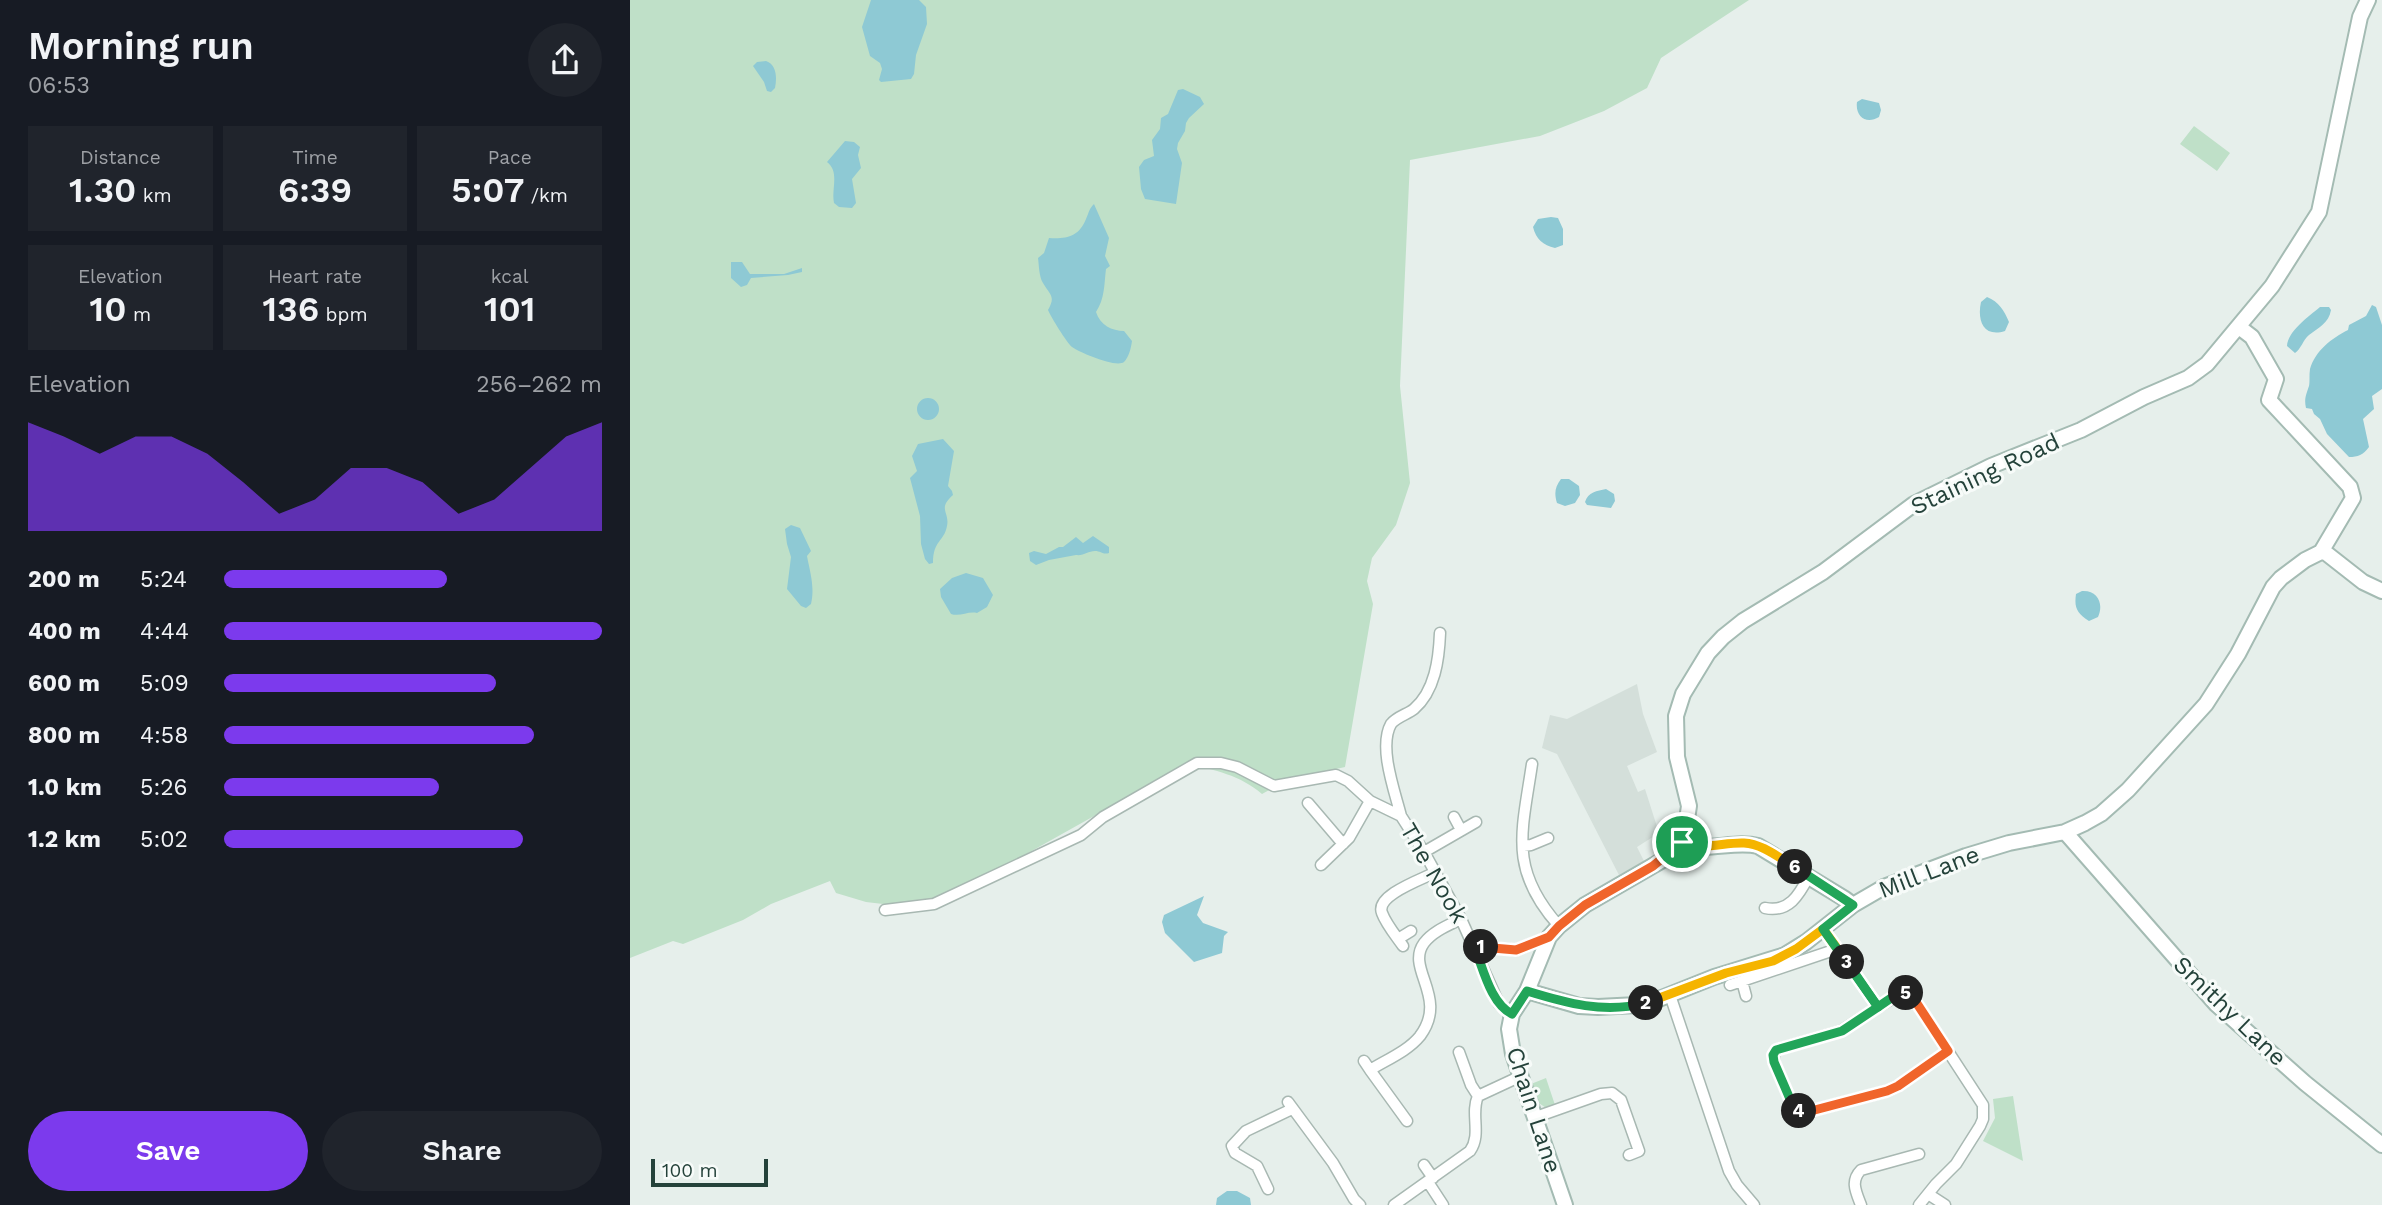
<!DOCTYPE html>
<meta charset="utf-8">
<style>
body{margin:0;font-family:"Work Sans",sans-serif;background:#20242c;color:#f1f3f6;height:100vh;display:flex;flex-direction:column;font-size:26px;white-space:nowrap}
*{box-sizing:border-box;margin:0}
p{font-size:23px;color:#9ea1a6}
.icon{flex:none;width:38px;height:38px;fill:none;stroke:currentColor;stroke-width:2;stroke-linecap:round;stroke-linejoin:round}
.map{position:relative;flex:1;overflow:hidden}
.sheet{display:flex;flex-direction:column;background:#171b24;width:630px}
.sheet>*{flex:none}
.scale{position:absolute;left:21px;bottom:18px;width:117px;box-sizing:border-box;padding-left:7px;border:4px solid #24423a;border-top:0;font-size:19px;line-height:24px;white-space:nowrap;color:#24423a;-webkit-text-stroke:5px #f7fbf9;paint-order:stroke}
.pin{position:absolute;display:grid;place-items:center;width:60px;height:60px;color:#fff;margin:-30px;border:4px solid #fff;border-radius:50%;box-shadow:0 2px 7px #0007}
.km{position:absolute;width:35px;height:35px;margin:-18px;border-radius:50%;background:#222;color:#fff;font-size:19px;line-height:35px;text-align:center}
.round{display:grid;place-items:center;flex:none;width:74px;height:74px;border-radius:37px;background:#20242c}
.headline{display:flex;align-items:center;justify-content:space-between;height:119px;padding:0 28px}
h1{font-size:38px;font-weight:600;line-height:52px}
.stats{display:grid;grid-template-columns:repeat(3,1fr);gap:10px;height:119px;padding:7px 28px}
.stats div{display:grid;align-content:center;border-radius:0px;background:#20242c;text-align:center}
.stats b{font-size:35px;font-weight:600}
.stats small{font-size:19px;font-weight:400}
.stats p{font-size:19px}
.chart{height:196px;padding:14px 28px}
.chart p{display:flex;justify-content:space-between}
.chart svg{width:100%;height:126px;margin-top:7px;fill:#7c3aed;opacity:.7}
.button{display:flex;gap:14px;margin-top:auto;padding:14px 28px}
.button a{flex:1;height:80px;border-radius:42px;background:#7c3aed;color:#fff;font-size:28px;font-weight:600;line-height:80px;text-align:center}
.button a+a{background:#20242c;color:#f1f3f6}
ul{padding:0 28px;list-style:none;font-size:23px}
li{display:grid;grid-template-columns:112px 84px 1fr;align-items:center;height:52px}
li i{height:18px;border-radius:9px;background:#7c3aed}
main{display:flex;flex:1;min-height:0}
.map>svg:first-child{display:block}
.built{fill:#d4dfda}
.green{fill:#bfe0c8}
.water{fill:#8ec9d4}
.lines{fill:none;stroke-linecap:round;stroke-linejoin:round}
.street-casing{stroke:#a8b8b2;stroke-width:13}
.secondary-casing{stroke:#a4bbb3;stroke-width:18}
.street{stroke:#fff;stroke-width:10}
.secondary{stroke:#fff;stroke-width:14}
.split-1-casing{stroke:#fff;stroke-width:14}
.split-2-casing{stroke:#fff;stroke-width:14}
.split-3-casing{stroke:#fff;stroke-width:14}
.split-4-casing{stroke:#fff;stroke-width:14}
.split-5-casing{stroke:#fff;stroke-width:14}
.split-6-casing{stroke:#fff;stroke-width:14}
.split-7-casing{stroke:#fff;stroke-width:14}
.split-1{stroke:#f0652b;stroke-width:9}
.split-2{stroke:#22a559;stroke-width:9}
.split-3{stroke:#f5b400;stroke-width:9}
.split-4{stroke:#22a559;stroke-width:9}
.split-5{stroke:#f0652b;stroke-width:9}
.split-6{stroke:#22a559;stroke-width:9}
.split-7{stroke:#f5b400;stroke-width:9}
.labels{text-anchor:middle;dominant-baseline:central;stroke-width:6;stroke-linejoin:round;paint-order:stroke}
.street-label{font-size:24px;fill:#24423a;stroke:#f7fbf9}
</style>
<main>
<section class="sheet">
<div class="headline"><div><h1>Morning run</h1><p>06:53</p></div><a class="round"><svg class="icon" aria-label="share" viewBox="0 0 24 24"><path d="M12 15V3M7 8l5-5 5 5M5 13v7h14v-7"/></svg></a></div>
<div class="stats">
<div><p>Distance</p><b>1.30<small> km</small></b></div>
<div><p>Time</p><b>6:39</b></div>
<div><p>Pace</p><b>5:07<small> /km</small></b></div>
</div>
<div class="stats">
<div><p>Elevation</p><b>10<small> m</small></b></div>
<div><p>Heart rate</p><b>136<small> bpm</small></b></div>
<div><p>kcal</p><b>101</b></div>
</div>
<div class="chart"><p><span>Elevation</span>256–262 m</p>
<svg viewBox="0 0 160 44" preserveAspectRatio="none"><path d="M0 44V6L10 11L20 17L30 11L40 11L50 17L60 27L70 38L80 33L90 22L100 22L110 27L120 38L130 33L140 22L150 11L160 6V44z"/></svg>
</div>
<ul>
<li><b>200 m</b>5:24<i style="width:59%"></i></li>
<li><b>400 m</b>4:44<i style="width:100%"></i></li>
<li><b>600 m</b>5:09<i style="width:72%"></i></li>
<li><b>800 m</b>4:58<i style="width:82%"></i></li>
<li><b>1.0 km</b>5:26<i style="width:57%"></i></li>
<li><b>1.2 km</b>5:02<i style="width:79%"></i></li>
</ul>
<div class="button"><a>Save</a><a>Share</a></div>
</section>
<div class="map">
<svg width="1752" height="1205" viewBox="0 0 1752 1205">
<rect width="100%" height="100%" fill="#e6efeb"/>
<path class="built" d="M1007,684L1013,714L1027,752L997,766L1008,792L1015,789L1029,833L1007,847L1014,861L989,875L927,754L912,748L920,715L937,719Z"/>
<path class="green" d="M0,0H1119L1031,58L1017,88L974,111L910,136L780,160L770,386L780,483L766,525L742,558L737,581L743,604L715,767L657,780L632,794C610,775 585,770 557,764L375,866L301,900L270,906L236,902L206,893L200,881L141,904L113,920L53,944L43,941L0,958Z
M1564,126L1600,153L1587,171L1550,144Z
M916,1078L925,1105L916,1108L906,1101L901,1084Z
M1383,1096L1393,1161L1353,1141L1365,1118L1363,1099Z"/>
<path class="water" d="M241,0H289L296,7L297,24L286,55L284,74L281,79L251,82L249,80L252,69L250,63L240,56L232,27Z
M136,61C147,65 147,78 145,88L141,92L137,91L134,82L123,66L127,62Z
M553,89L570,97L574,104L559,118L556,123L555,131L548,143L547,149L552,163L546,204L515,199L511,189L509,167L514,160L524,156L522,140L530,129L531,118L538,114L548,90Z
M1232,99L1249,103L1251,110L1249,117C1236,125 1225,116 1227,102Z
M215,141L224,142L230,147L228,155L231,168L222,179L226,203L222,208L209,207L204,203C201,189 210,172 197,162Z
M464,204L479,238L475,256L480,266L476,269C474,285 475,298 466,312C470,325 482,331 494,331L502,341C501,348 499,357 494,362C486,368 451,353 442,347C437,343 421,317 418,310C426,296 420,295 413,283C409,277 409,265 408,258L414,253L419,238C436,239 449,237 456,219C459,212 459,209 464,204Z
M921,217L928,218L933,229V245L925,248C913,245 906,239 903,227L908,219Z
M101,262H112L120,274H154L172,268V272L158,275L121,278L117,285L111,287L101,278Z
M1357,297C1369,302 1374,310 1379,322L1375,331C1353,338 1347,320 1351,302Z
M1742,305L1746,307L1752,325V389L1742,396L1744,409L1733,419L1739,447C1733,455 1728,457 1719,457L1697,434L1690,419L1684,414L1682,409L1676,408C1674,399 1676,395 1679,386C1680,381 1679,375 1680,369C1685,351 1702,338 1718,330L1719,325L1736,316Z
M1690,307H1699L1701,310C1699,323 1688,328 1679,335C1673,340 1671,349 1665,353L1657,346C1658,331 1678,317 1690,307Z
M287 409a11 11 0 1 1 22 0a11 11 0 1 1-22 0Z
M313,439L324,451L318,486L322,491L323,495C307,509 320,512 317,526C314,542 303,540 303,563L299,564L295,559L291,544L290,516L280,478L287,471L282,456L288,444Z
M931,479H939L949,486L950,495L945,503L935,506L927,503C924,493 925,487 931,479Z
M976,489L984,494L985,501L981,508L957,505L955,502C958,492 967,491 976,489Z
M161,525L170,528L181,551L177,556C180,572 185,587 181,604L176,608L171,606L157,589L161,557L157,544L155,529Z
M463,536L479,547V553C473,555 471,551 465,551C458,551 454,556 446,555L419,560L406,565L400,561L399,553L404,551L416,554L429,547H433L446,537L453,543Z
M336,573L353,578L363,595L357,607L347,613C338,611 330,617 321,614L311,597L310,589L322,578Z
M1452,591C1468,590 1474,604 1468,617L1459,621C1447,613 1444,608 1446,594Z
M574,896L567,915L573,923L598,932L594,936L592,953L564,962L535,933L532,922L534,915Z
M597,1191H607L620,1198L621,1205H586L587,1198Z"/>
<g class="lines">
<defs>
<path id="street" d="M902,764C892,832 878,869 929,926
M678,803L713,844
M771,816C765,792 748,747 761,724C766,717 778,714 784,709C805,691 809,659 810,633
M824,817L831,830
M893,846L901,845L918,838
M794,852L846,822
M691,865L719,838L740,801
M1135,908C1159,913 1169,895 1179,876
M255,910L304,904L451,835L473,817L567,763H591L607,767L644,786L706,775L718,781L740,801L771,816L794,852L831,919L869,1004L882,1014
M1193,929L1248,1007L1272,993L1284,999L1353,1105V1119L1350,1126L1326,1164L1306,1184L1289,1205
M768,939L781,931
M773,946C766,936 756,924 752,913C745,895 793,879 806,872
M844,946L886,950L919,937
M1112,981L1116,996
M1100,985L1207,949
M1040,995L1099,1171L1107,1185L1124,1205
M1248,1007L1211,1031L1146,1050L1144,1055V1062L1163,1106L1172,1112H1177L1257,1091L1268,1086L1318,1051
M829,1052L841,1085L848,1096L891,1076
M734,1061L740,1070
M658,1102L703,1163L724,1199L730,1205
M906,1117L971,1094L982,1093L991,1100L1009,1151L999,1155
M777,1121L740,1070C756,1060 778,1051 790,1036C819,997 775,969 794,943C803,931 819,925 831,919
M794,1165L803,1178
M798,1182L813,1205
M638,1189L627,1166L605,1153L602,1146L616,1131L662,1109
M1298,1194L1315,1205
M764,1205L840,1151C852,1134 840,1114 848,1096
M1231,1205C1226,1192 1220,1181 1231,1170L1289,1154"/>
<path id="secondary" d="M1609,327L1622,337L1646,379L1639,400L1720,487L1723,498L1691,552
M1435,832L1586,1004L1675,1083L1752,1145
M1052,843C1075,853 1104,840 1128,846L1215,899L1223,905
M897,991L949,1006L968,1007L1007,1005L1029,999L1084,977L1155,955L1176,942L1223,905L1254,887L1336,856L1379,843L1435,832L1455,823L1471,814L1498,790L1576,704L1608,654L1643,587L1651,578L1675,560L1691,552L1696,553L1733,582L1752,591
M935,1205L883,1054L879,1029L882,1014L897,991L919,937L929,926L955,905L1031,861L1048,847L1054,839L1059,806L1047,757L1046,716L1053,694L1078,653L1093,637L1113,621L1193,572L1284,504L1361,466L1451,430L1514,397L1558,378L1577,364L1642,286L1689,212L1730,17L1738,0"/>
</defs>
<use href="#street" class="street-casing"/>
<use href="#secondary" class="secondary-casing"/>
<use href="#street" class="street"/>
<use href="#secondary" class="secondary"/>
</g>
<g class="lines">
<defs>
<path id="split-1" d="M851,947L886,950L919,937L929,926L955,905L1023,866L1052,842"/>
<path id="split-2" d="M851,947L844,946C853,967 860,1003 882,1014L897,991C936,1003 974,1014 1016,1003"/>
<path id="split-3" d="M1016,1003L1096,973L1143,961L1166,949L1193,929L1217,962"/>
<path id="split-4" d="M1169,1111L1163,1106L1144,1062L1143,1055L1146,1050L1212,1031L1248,1007L1217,962"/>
<path id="split-5" d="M1169,1111L1177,1112L1257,1091L1268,1086L1318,1051L1284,999L1276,993"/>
<path id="split-6" d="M1165,867L1223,905L1193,929L1248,1007L1267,994L1276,993"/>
<path id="split-7" d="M1052,842C1071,851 1094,842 1114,843C1133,844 1149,858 1165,867"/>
</defs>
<use href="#split-1" class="split-1-casing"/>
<use href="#split-2" class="split-2-casing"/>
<use href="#split-3" class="split-3-casing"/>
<use href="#split-4" class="split-4-casing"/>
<use href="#split-5" class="split-5-casing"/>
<use href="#split-6" class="split-6-casing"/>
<use href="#split-7" class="split-7-casing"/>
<use href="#split-1" class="split-1"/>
<use href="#split-2" class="split-2"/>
<use href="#split-3" class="split-3"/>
<use href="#split-4" class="split-4"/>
<use href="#split-5" class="split-5"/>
<use href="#split-6" class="split-6"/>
<use href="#split-7" class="split-7"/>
</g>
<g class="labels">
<g class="street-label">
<text transform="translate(1355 474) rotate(-25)">Staining Road</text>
<text transform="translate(1299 872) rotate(-21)">Mill Lane</text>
<text transform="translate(804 873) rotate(60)">The Nook</text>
<text transform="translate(1600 1011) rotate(44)">Smithy Lane</text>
<text transform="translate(904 1110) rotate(72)">Chain Lane</text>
</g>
</g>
</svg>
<div class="scale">100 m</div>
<div class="pin" style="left:1052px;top:842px;background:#1e9e55"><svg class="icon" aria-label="arrive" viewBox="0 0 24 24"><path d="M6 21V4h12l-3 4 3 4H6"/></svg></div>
<b class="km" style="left:851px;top:947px">1</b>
<b class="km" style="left:1016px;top:1003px">2</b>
<b class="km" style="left:1217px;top:962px">3</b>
<b class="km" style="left:1169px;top:1111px">4</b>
<b class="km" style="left:1276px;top:993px">5</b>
<b class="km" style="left:1165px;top:867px">6</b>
</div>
</main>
